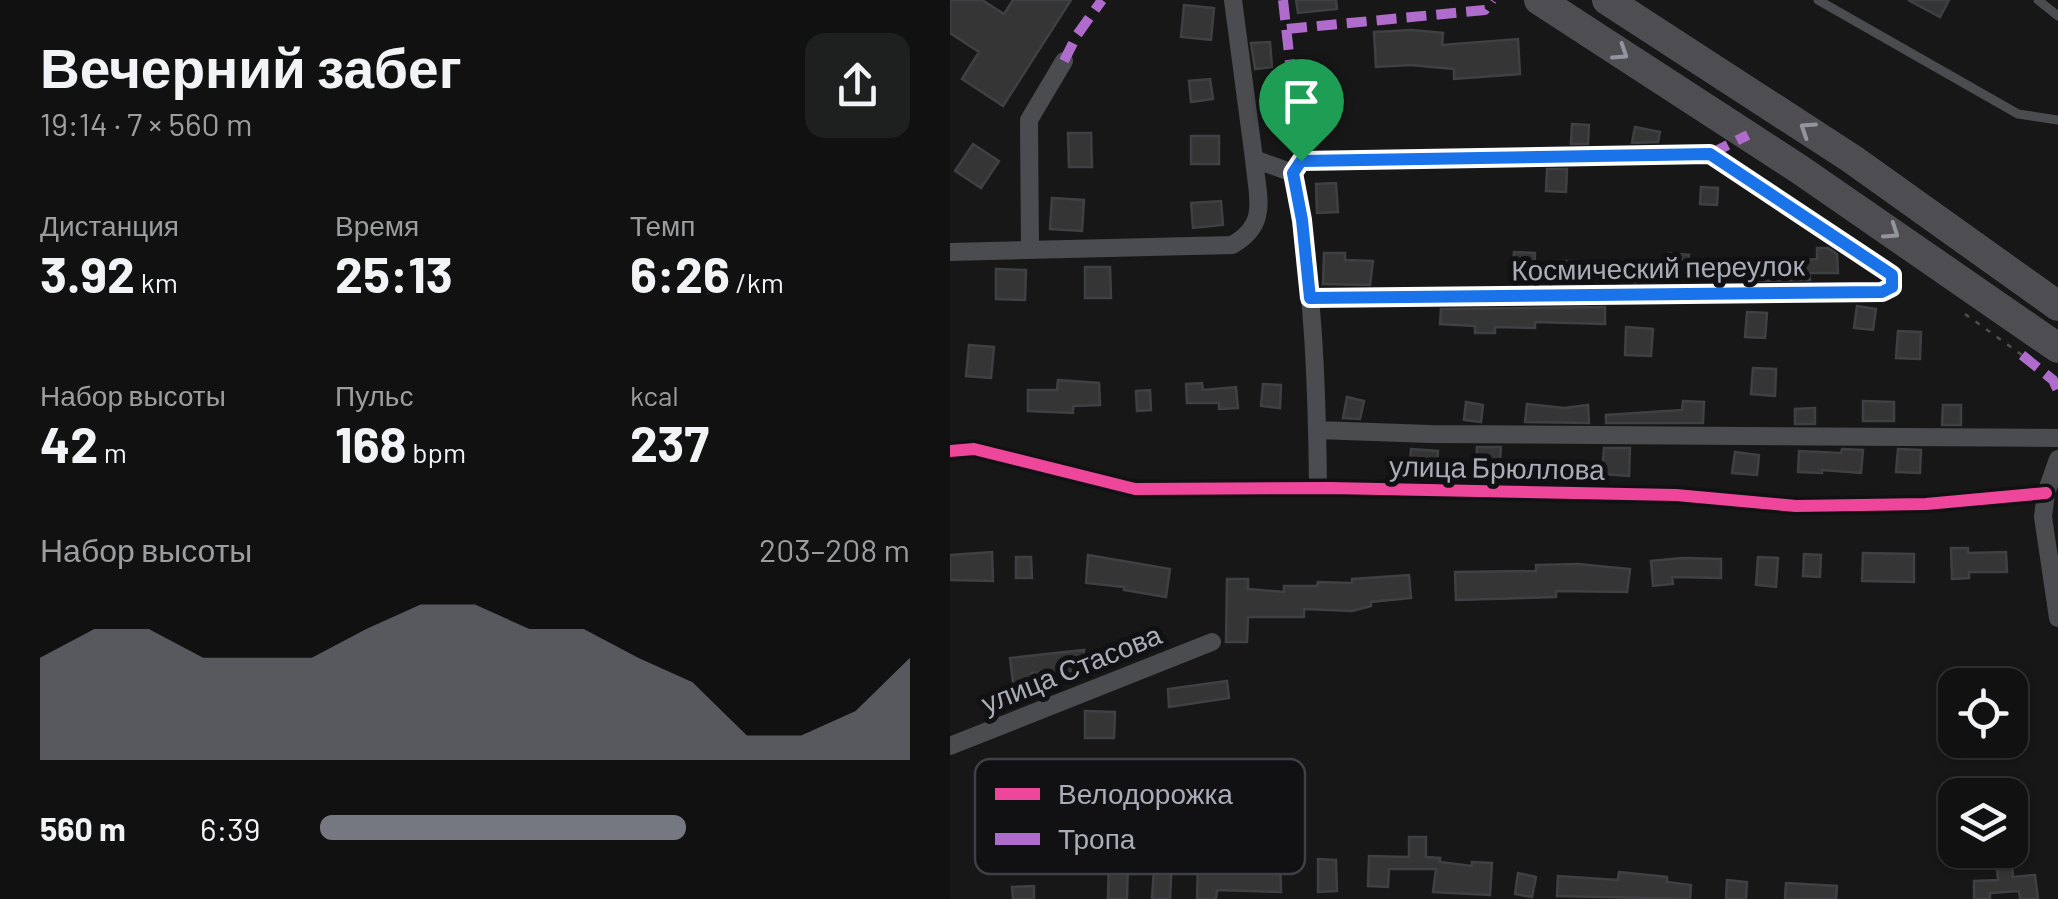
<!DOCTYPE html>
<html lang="ru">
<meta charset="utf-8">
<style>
body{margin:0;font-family:Barlow,sans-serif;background:#1e1f1f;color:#f1f3f6;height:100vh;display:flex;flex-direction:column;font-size:38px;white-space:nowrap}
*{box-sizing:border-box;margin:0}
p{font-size:32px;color:#9c9d9f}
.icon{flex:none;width:55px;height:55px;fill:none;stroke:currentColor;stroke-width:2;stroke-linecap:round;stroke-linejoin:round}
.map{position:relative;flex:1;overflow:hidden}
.side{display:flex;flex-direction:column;background:#111;width:950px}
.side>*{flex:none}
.tools{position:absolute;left:988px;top:668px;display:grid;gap:20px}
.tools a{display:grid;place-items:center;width:90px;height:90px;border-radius:20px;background:#111;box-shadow:0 2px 8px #0004,0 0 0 2px #303131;font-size:50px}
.pin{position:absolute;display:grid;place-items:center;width:85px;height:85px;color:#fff;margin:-102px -42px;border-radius:50% 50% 50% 0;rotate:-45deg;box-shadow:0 0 10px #0007}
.pin .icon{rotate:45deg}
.round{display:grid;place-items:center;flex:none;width:105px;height:105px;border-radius:20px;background:#1e1f1f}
.headline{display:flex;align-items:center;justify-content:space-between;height:170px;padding:0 40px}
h1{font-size:55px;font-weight:700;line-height:75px}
.figures{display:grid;grid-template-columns:repeat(3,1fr);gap:15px;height:170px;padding:10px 40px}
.figures div{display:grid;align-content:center}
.figures b{font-size:50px;font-weight:700}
.figures small{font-size:28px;font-weight:400}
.figures p{font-size:28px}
.chart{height:280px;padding:20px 40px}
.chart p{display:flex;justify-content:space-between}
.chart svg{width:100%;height:180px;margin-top:10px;fill:#757880;opacity:.7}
ul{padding:0 40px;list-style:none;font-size:32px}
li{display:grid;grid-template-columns:160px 120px 1fr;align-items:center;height:75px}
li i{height:25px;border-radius:12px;background:#757880}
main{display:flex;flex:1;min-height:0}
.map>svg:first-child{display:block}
.building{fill:#353536;stroke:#3f4043;stroke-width:2.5}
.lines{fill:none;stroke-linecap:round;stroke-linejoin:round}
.path{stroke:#4d4e52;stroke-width:2.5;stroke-dasharray:5 8;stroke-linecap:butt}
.service{stroke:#4b4c50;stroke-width:9}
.minor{stroke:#4b4c50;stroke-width:18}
.trunk{stroke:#4e4e52;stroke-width:30}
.quiet{stroke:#b06ccc;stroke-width:10;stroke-dasharray:20 10;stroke-linecap:butt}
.cycleway-casing{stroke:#111113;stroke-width:19}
.cycleway{stroke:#ed469a;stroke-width:12}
.oneway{stroke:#92959e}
.route-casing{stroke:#fff;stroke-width:20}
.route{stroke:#1a73e8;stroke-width:12}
.labels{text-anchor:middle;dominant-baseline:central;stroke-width:10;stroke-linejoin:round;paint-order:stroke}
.street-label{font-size:28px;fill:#a8adb8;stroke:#111113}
.key{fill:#111113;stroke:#3e4045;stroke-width:2.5}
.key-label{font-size:28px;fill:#a8adb8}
</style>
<main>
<section class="side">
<div class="headline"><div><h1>Вечерний забег</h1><p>19:14 · 7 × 560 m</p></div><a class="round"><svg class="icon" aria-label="share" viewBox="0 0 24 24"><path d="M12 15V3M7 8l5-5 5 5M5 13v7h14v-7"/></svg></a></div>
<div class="figures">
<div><p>Дистанция</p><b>3.92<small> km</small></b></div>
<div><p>Время</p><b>25:13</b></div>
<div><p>Темп</p><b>6:26<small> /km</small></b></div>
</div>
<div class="figures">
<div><p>Набор высоты</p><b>42<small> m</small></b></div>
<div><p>Пульс</p><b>168<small> bpm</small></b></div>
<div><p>kcal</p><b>237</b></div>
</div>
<div class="chart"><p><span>Набор высоты</span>203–208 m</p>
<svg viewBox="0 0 160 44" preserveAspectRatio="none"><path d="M0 44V19L10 12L20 12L30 19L40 19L50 19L60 12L70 6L80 6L90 12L100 12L110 19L120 25L130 38L140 38L150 32L160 19V44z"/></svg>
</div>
<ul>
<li><b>560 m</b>6:39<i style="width:62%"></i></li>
</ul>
</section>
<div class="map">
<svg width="1108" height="899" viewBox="0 0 1108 899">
<rect width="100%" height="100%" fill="#171717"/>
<path class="building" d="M0,0H32L54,14L63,0H121L53,106L12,79L29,52L0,33Z
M346,0H386L387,9L348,13Z
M958,0H999L990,17Z
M234,5L264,8L261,40L231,37Z
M462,30L493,33L492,45L568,39L570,74L504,79V69L460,65L426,67L424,32Z
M320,42L322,67L305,69L301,43Z
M260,79L263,99L241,102L239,81Z
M622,124L639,125L638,144H621Z
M685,127L710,132L708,142L682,143Z
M118,133H141L142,167H119Z
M241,136H269V164H241Z
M23,144L49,161L31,188L5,171Z
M597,169H617L616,192L596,191Z
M386,183L388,212L367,213L366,184Z
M751,187L768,188L767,205L750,204Z
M102,198L134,200L132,231L100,229Z
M271,201L273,225L243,228L241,203Z
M867,248H878L887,254L888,273H859L860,280L794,281V269L837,270L836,262L867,259Z
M564,252L585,253L584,281L562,279Z
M374,253H395V260L423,261L420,285L373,284Z
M718,253L739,255L737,275L716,274Z
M610,261H627V283H609Z
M683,266L704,267V282H683Z
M135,267H160L161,298H135Z
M46,269L76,270L75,300L46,299Z
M907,306L926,309L923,330L904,328Z
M655,307V324L585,322V328L545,327V333H525V326L490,324L491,309Z
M797,312L817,313L815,338L795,337Z
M676,327L703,329L701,356L675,355Z
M948,331L971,332L970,359L946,358Z
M19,345L44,347L41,378L16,376Z
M803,368L826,369L825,396L801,394Z
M108,380L149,383L150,405L123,406V413L78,411V390H107Z
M252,383L253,390L286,387L288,408L269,409V403H237L236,384Z
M313,384L331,385L330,408L311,406Z
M200,390L201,410L187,411L186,391Z
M397,397L414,401L410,419L393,418Z
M733,401L754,402L753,423H656V415L732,410Z
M913,401L944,402V421H913Z
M516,402L533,405L531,422L514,420Z
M577,404L614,408L638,405L639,423L575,422Z
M993,405H1011V425H992Z
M865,408V424H845V409Z
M527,447H551L549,474L526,472Z
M654,448H680L679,476L652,474Z
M461,449L488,451L486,478L459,477Z
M892,449L913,450L911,473L872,470V473L848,472L849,451L891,453Z
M948,449L971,450L970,473L946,472Z
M785,452L809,455L807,475L782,473Z
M1001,548H1018V553L1056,552L1057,572H1019V578L1002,579Z
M42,552L43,581L0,580V555Z
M913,553L964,554V582L912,581Z
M854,554L871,555L870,577L853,576Z
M138,555L220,569L216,597L174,590V587L136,583Z
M66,557H81L82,578H66Z
M808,557L828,558L826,587L806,585Z
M732,558L771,559V578L722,577L723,584L703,586L701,561Z
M628,564L680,569L677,592L606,591V597L506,600L505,572L586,571V565Z
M459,575L461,598L421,602V606L402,611L354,609V617H298L297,642H276L277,579H298V589L334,592V586H367L368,582L402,583V579Z
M134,650V671L81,673L83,690L64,691L60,658Z
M277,681L279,698L219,707L218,689Z
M135,711L165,712L164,738H135Z
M459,837H476V857L490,858V862L522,866V862L542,863L540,895L483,892L486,869H439L438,887L418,886L419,856L459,857Z
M205,854L222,855L220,899H202Z
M314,854H330L331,892L267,890L266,899H247L248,866L267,867V871L314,874Z
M159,857L178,858L177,899H158Z
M368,859L386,860L387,891L368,892Z
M1062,865L1063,877L1085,875L1088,899H1070L1069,891L1040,893V899H1024V881L1048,880L1047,866Z
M669,872L717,877V882L741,885L740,899L607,896L608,876L668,880Z
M568,873L586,877L582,897L565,894Z
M777,880L797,882L796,899H776Z
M836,883L887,886L886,899H835Z
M84,886V899H63L62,887Z"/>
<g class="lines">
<path class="path" d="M1015,314L1072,355"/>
<path class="service" d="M868,0L1068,114L1108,120
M1088,0L1108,16"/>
<path class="minor" d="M283,0L304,159L343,173C363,277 367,382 368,488
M343,173L351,161L760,154L942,275V287L931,292L360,298
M80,250L79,120L114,61
M0,252L282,245C320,224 307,196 304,159
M367,430L480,434L1108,438
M0,451L24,449L185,489L380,488L726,495L846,506L976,504L1096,493
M1108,459L1096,493L1093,517L1108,618
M0,746L262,642"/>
<path class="trunk" d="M589,0L849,169L1108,348
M657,0L902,159L1108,306"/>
<path class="quiet" d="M333,0L351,161
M337,29L535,10L542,0
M114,61L127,35L152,0
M760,154L798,135
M1072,355L1103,380L1108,391"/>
<defs>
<path id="cycleway" d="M343,173L351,161L760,154L942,275V287L931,292L360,298
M0,451L24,449L185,489L380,488L726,495L846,506L976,504L1096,493"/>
</defs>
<use href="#cycleway" class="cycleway-casing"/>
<use href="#cycleway" class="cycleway"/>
</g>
<defs><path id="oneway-chevron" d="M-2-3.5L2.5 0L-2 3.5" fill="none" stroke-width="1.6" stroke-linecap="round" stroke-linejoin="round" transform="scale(2.5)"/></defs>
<g class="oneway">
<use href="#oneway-chevron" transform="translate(671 53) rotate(33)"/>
<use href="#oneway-chevron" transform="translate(857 129) rotate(-147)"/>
<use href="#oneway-chevron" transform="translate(942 232) rotate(34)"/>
</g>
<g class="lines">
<defs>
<path id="route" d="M760,154L942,275V287L932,292L360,298L352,220L343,173L351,161Z"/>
</defs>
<use href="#route" class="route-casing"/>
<use href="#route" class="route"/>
</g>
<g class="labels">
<g class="street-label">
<text transform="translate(708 267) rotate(-1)">Космический переулок</text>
<text transform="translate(547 467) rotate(1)">улица Брюллова</text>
<text transform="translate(121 668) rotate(-22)">улица Стасова</text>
</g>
</g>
<rect x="25" y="759" width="330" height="115" rx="15" class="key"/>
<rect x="45" y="788" width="45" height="12" fill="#ed469a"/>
<rect x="45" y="833" width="45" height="12" fill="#b06ccc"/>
<g class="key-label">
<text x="108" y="804">Велодорожка</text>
<text x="108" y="849">Тропа</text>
</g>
</svg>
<div class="tools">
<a><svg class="icon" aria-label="locate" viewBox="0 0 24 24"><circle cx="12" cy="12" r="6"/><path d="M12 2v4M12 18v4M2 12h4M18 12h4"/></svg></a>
<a><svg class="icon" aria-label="layers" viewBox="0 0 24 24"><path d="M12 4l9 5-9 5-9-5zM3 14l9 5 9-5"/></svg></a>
</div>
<div class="pin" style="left:351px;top:161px;background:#1e9e55"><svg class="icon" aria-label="arrive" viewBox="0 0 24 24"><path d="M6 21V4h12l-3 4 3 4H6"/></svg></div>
</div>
</main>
